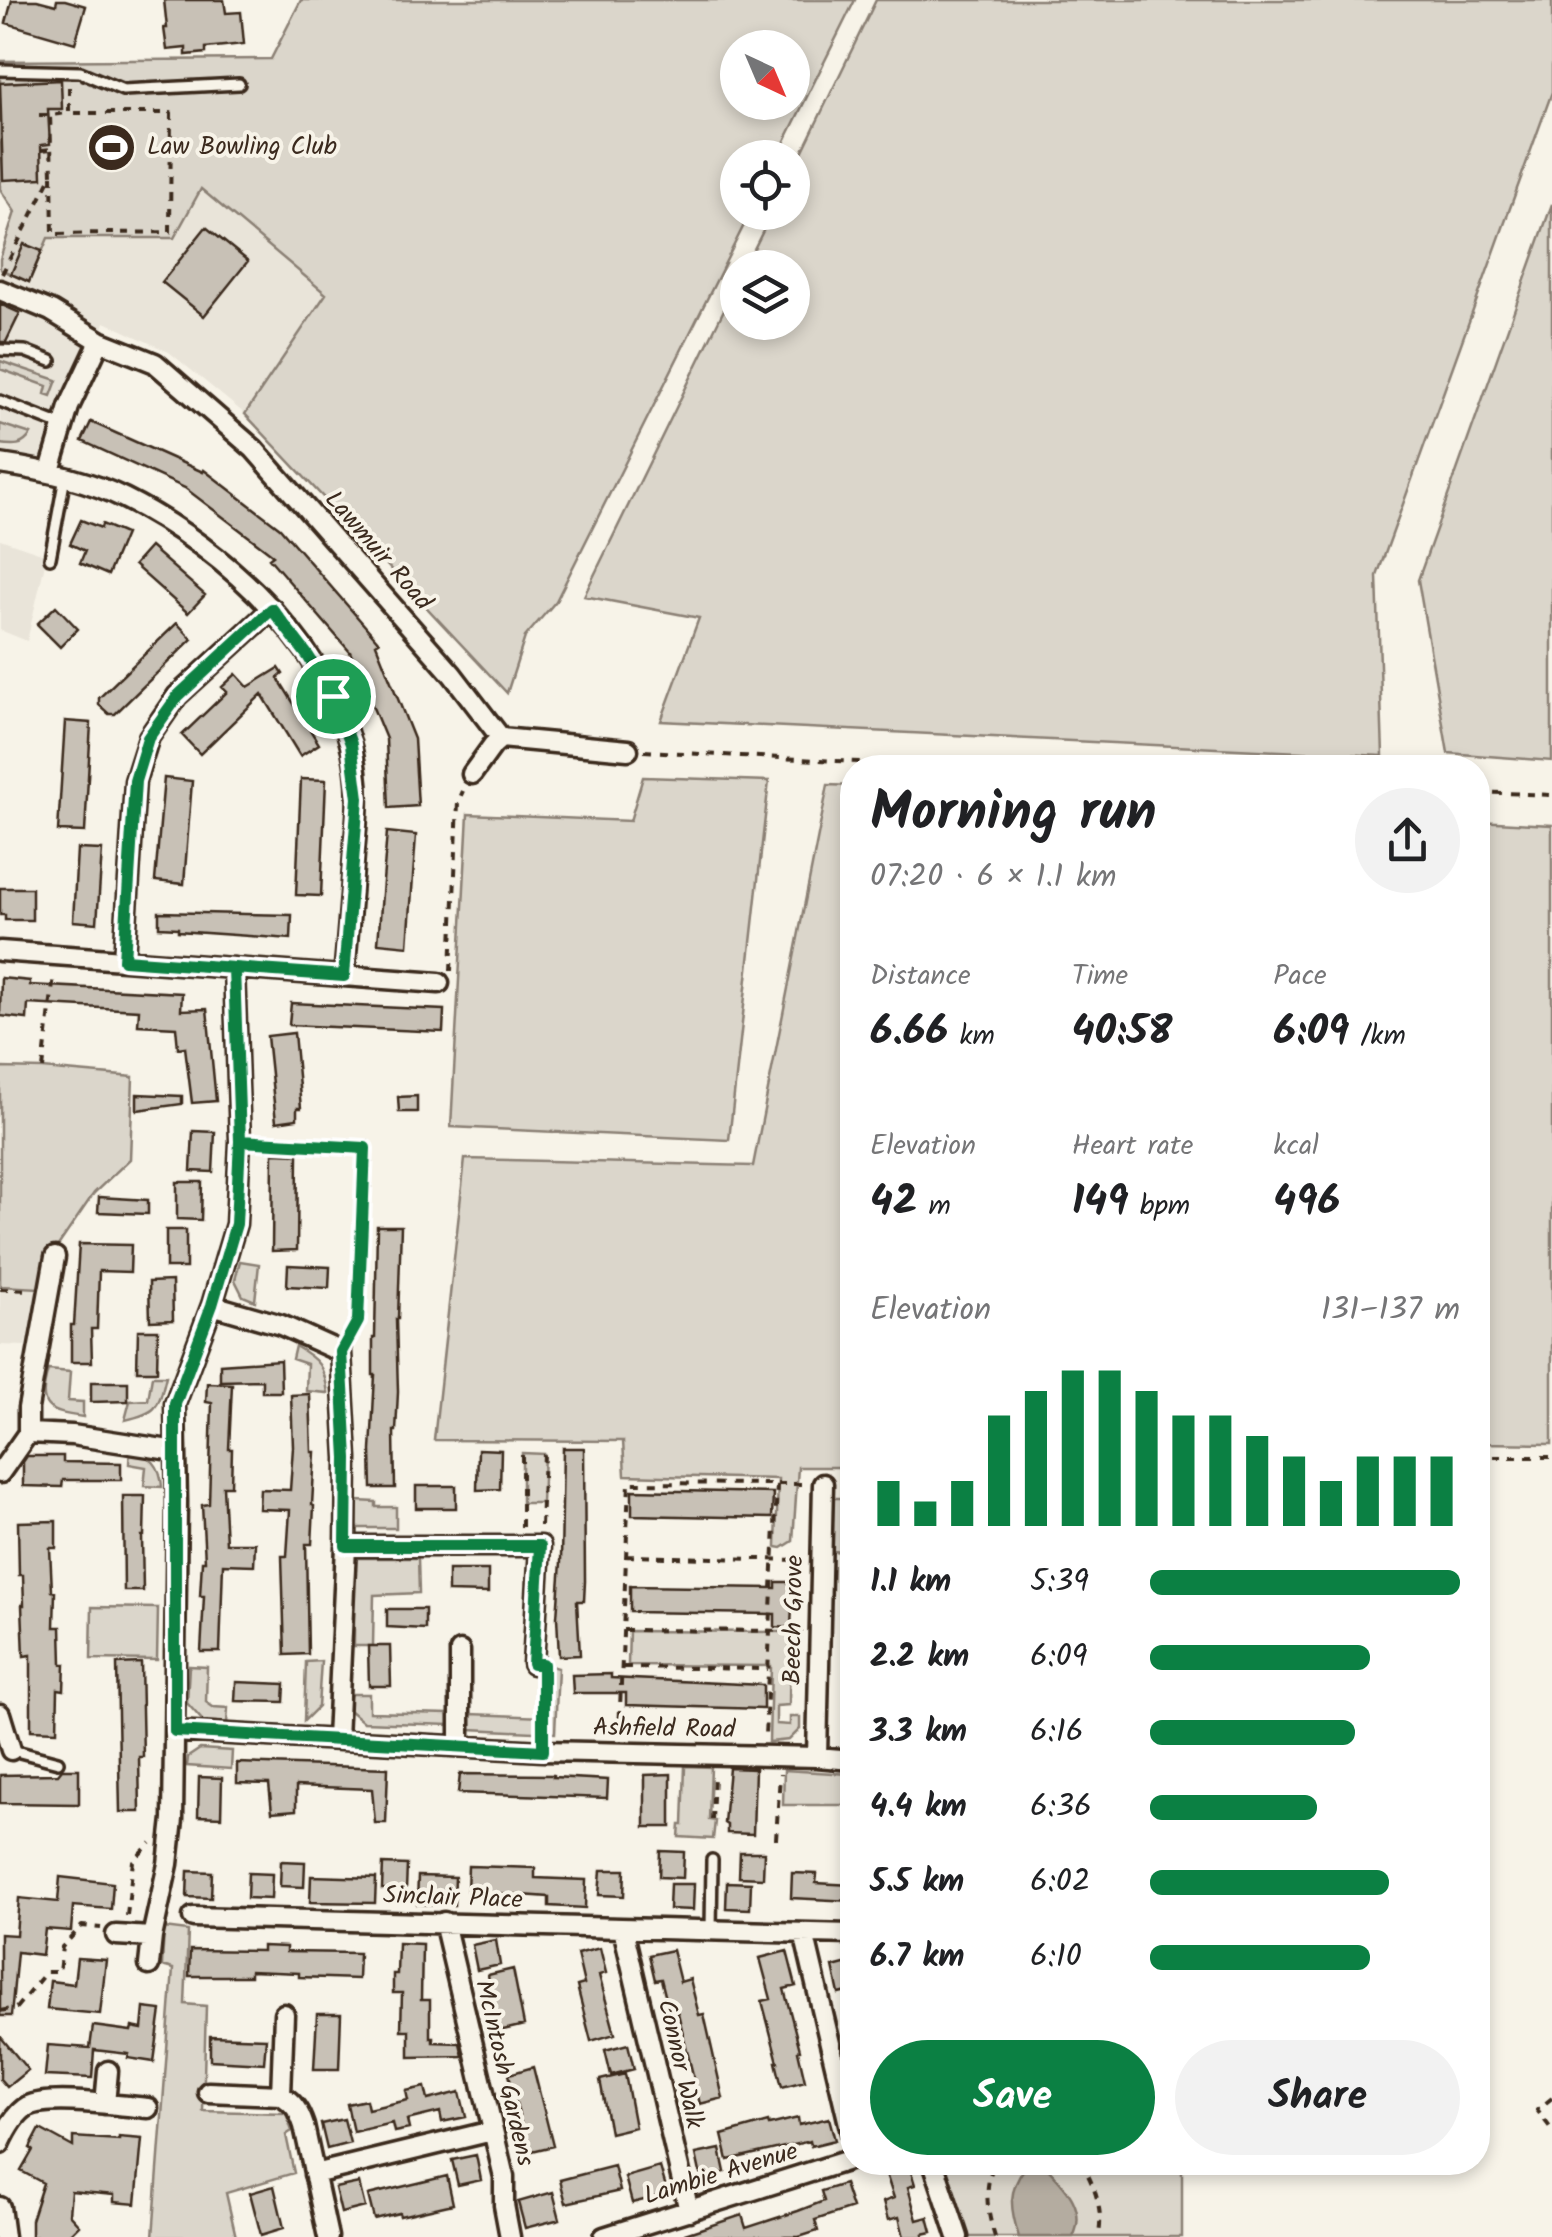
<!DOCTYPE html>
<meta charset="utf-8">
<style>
body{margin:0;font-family:Kalam,sans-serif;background:#f2f2f2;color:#202124;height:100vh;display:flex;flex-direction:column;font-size:38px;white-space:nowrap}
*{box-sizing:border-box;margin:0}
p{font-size:32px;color:#757577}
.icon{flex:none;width:55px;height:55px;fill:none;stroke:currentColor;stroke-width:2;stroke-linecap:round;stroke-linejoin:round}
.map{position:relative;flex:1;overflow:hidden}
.drawer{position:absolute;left:840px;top:755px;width:650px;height:1420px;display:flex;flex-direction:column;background:#fff;border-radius:40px;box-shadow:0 5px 15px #0003}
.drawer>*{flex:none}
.needle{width:65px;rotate:136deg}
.fabs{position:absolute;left:720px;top:30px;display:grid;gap:20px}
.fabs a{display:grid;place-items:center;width:90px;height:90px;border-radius:50%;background:#fff;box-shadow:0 5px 15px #0003;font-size:50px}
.pin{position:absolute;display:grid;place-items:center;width:85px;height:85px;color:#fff;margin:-42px;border:5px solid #fff;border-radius:50%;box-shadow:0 2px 10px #0007}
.round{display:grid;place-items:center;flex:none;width:105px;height:105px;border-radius:52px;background:#f2f2f2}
.summary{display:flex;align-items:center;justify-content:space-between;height:170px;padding:0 30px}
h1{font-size:55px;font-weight:700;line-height:75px}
.metrics{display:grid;grid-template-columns:repeat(3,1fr);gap:15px;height:170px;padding:10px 30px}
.metrics div{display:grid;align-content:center}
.metrics b{font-size:42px;font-weight:700}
.metrics small{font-size:28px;font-weight:400}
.metrics p{font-size:28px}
.chart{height:280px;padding:20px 30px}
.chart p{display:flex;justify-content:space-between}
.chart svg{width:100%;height:180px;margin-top:10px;stroke:#0b8043;stroke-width:6}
.primary-button{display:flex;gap:20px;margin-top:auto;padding:20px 30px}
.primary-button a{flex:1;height:115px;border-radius:60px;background:#0b8043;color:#fff;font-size:40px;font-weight:700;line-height:115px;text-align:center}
.primary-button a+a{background:#f2f2f2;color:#202124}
ul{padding:0 30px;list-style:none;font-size:32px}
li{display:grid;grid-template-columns:160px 120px 1fr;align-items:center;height:75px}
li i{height:25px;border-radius:12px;background:#0b8043}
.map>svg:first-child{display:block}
.built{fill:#e9e4d9}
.green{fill:#dbd6cb;stroke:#8b8074;stroke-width:2.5;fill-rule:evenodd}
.water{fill:#b4aca0;stroke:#84786c;stroke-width:2.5}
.building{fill:#c8c1b6;stroke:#3b2a1e;stroke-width:2.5}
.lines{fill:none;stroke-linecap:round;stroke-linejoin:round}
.lane-casing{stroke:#3b2a1e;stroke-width:16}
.street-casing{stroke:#3b2a1e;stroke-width:25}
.path{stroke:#3b2a1e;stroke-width:4;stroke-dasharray:8 8;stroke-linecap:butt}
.lane{stroke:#f7f3e8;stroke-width:9}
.street{stroke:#f7f3e8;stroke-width:18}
.route-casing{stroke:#fff;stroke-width:20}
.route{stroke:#0b8043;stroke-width:12}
.labels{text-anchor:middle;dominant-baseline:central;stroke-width:8;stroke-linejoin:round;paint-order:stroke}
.poi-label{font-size:25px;fill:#3b2a1e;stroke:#f7f3e8;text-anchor:start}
.street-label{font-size:25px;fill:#3b2a1e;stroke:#f7f3e8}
</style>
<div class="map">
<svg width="1552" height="2237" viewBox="0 0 1552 2237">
<rect width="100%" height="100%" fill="#f7f3e8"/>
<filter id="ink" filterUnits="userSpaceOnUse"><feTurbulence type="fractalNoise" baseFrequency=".01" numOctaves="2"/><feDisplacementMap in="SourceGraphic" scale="20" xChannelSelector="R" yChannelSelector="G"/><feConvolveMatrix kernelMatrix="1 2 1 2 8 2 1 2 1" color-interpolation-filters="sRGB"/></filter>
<g filter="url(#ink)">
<path class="built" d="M201,189L326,294L245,414L169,352L105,322L53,485L0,473V269L29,281L48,238L174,237Z
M0,539L47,555L27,641L0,630Z
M0,1286L40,1288L25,1346L0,1345Z"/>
<path class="green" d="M301,0H855L777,157L738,158V212L750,213L556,601L525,637L507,693L245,414L326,294L201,189L174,238H48L29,282L0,269V259L15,212L0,189V61L271,59ZM738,48H792V102H738Z
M876,0H1552V92L1377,576L1383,756L661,721L699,618L584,596L737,283L738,322H792V268L745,267L772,213L792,212L793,171Z
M1552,204V761L1448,753L1418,580Z
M0,361L57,380L51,396L45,394L47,386L0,369Z
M0,424L31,434C23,447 14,446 0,444Z
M643,777L769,781L729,1140L451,1127L468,814L630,821Z
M828,785L852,786V1552L830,1551L832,1498H847L846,1467H798L793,1541L782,1548L776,1547L778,1479L625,1475L623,1441L434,1440L465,1159L753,1166Z
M1478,821L1552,825V1444L1478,1443Z
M0,1068L43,1069L133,1077L130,1159L94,1193L51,1256L40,1288L0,1286Z
M240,1261L259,1264L255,1301L243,1296L235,1280Z
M295,1346C319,1360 324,1366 328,1393L306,1391L307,1364L292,1359Z
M48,1370L70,1372L68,1401L83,1402V1417C47,1412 37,1408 48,1370Z
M152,1376H166C158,1408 159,1412 125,1420L130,1401L148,1400Z
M130,1448C151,1457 161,1464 162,1487L144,1486L146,1467L129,1464Z
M522,1453L544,1454L542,1503H522Z
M357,1501L376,1502V1507H396V1528H357Z
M354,1558H418L419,1593L374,1595L373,1646H354Z
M92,1607L158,1608L157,1660L91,1659Z
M629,1631L790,1632L789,1705L776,1706V1724L790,1725V1717H800V1729L789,1740L769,1742L771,1666L628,1665Z
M321,1661L318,1707L304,1721L306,1662Z
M543,1664L558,1668L555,1733L470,1729L471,1714L542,1717Z
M189,1666L207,1667L206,1702L213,1707L228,1708L227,1723L203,1721L187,1703Z
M350,1694H369V1712L450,1714V1725L363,1722L349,1710Z
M200,1749L232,1751L231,1769L187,1766L188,1757Z
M685,1766L711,1767L709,1820L715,1821L713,1839L679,1837L680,1825H683Z
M784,1770L849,1774V1805H783Z
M164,1928L188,1931L185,2004L206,2006L203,2111L286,2113L292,2131L286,2135L294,2173L226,2193L236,2237H153L173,1969L162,1966Z
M942,2163H1182V2237H966Z"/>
<path class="water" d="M1026,2166L1048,2169C1066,2188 1087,2209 1073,2237H1019C1010,2208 1007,2192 1026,2166Z"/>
<path class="building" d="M12,0H37L56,5L57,0H65L86,6L75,43L6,23Z
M164,0H224L226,13L241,12L244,44L206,48V53L186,55V48L167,50L164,28H167Z
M61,80L62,109H48L50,144L41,145L42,178L3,180L0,83Z
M206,227L248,261L204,316L162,282Z
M24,244L42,251L29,282L11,274Z
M0,304L20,313L6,342H0Z
M91,422L203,472L204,470L280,528L379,642L376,644L414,739L418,806L389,808L386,739L350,652L269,558L273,555L185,488L82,441Z
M81,520L101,528L102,524L125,534L108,575L80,563L85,551L70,544Z
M150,547L205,595L188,613L134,565Z
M56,606L78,629L60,647L37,624Z
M177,623L192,639L115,714H109L99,705V698Z
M279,668L283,674L278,678L319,744L300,756L262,694L200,754L182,735L227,692L222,687L236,674L248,687Z
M65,721L91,723L85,832L58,831Z
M164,778L192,781L184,884L155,881Z
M301,779L326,780L321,896L296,895Z
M387,832L416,835L408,946L378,943Z
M77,849L102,850L97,923L73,921Z
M0,888H32V920H5V915H0Z
M159,912L292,915L291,939L178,931V928L159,927Z
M1,978L30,981V985L182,993L181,1010L207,1009L216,1101L192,1103L185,1047L178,1048L176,1027L138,1025L139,1010L28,1004L27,1019L0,1016Z
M291,1003L444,1010L443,1032L289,1025Z
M294,1033L301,1108H297V1119L276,1122L267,1036Z
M137,1094L182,1096V1104L137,1110Z
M417,1096V1112H399L398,1097Z
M193,1131L215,1132L213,1172L191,1171Z
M273,1153L298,1154L297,1250L272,1251Z
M177,1182H202L201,1220L177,1219Z
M99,1197L148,1200V1214L98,1212Z
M377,1226H401L398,1319H396L398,1392L396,1431H394L395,1488H372L371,1451L375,1375H373V1338H375Z
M166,1230H186V1268H166Z
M79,1244L131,1245L130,1272L99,1271L97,1329H91L92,1362H71V1325H74Z
M288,1265L330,1267L329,1288L287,1286Z
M172,1281L173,1320L150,1321L149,1282Z
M138,1330H158L157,1371H137Z
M280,1360L281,1392H262V1380L220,1381V1364Z
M91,1382H128V1401L91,1402Z
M207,1383L232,1384L229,1449H232L231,1486H223L226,1543H255L254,1565L223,1564L220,1652H201L204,1596H200L202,1561H205L202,1505L209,1504L212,1403L206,1402Z
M310,1394L312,1452H315L312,1505L314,1506L312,1544H306L308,1654L285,1655L282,1556H287L290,1510L259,1509L260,1489L290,1490L293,1447L291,1395Z
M563,1448H584L585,1581L584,1601H577L580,1655L559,1656L557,1617L561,1562Z
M478,1449L501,1450L500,1489L477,1490Z
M27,1456H63V1462L121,1463V1480H63L62,1487L23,1486V1462Z
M416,1486H456V1508H416Z
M632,1490L773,1493L772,1518L632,1515Z
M123,1496H145L144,1536H142L143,1591H124Z
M56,1521V1548H50L52,1591L55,1592L54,1627H61L62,1664H65L64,1690L58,1689L57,1731L31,1730V1655L24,1656L22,1605H24L23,1575H19L18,1522Z
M448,1570H488V1593L448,1592Z
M776,1582H793L791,1628L775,1627V1614L630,1612V1586L776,1588Z
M387,1609H425V1629L387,1627Z
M368,1646H390L391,1686H369Z
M141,1663L143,1757H139L140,1812H120L117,1664Z
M611,1674V1678L763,1685V1709L626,1705V1693H573L572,1675Z
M236,1682L285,1684L284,1702L235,1701Z
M237,1763L388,1768L386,1823H375L372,1789L296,1786V1810L272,1812L269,1784L237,1783Z
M729,1768L755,1769L753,1834L727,1833V1825L724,1823Z
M62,1769H79V1804L0,1803V1775L58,1774Z
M460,1774L553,1775V1777L608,1780L607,1798L458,1793Z
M671,1774V1827H645V1775Z
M199,1777L222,1778L221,1817L198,1816Z
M660,1851L684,1852L683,1878L659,1877Z
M740,1852H764L763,1878L739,1877Z
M281,1861L305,1862L304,1887L280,1886Z
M383,1864L407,1865L406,1890L382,1889Z
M468,1866L535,1868V1878L586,1880L585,1908L549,1906V1897L467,1891Z
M601,1870H625L624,1896L599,1895Z
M188,1871L212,1872L211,1898L187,1897Z
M248,1873L272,1874L271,1899L247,1898Z
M792,1873L817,1874L816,1883L852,1885V1901L791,1898Z
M311,1876L376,1878L375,1903L310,1902Z
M418,1876L455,1877L454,1905L417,1904Z
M60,1877L113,1883L111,1909L73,1906L71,1931L45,1929L42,1955L17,1952L11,2016H0V1934L16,1935L19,1898L58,1902Z
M727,1882L751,1883L750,1909L726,1908Z
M670,1884H694L693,1910L669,1909Z
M496,1940L500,1965L477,1970L472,1945Z
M398,1943L422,1944L421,2000H430V2037H433V2042L460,2043L463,2056L409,2057V2030H401L402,1993H393V1974H397Z
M262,1946L286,1947V1952L359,1953L358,1979L299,1977V1973L250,1971V1976H189L190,1950L262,1951Z
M600,1948L606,1973L599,1975L615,2034L591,2041L577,1986L584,1984L577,1954Z
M672,1950L680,1982L690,1979L699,2015L704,2014L723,2098L700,2104L678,2013L670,2015L661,1979L655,1980L649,1955Z
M787,1951L796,1986L784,1989L800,2050L798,2051L805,2081L782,2087L776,2062H778L762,2001L771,1999L760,1958Z
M77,1958L106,1960L100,2014L47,2009L50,1981L74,1984Z
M848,1963L850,1972H852V1991L839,1994L833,1967Z
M513,1969L524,2025L499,2031L488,1975Z
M144,2008L161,2010L154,2062L128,2058L129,2054L94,2050L92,2078L45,2076L48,2045L90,2048L93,2026L131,2031L132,2027L142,2029Z
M317,2014H341L339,2069H314Z
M0,2036L28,2070L7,2087L0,2079Z
M210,2036L266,2038L264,2063L210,2060Z
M628,2044L634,2069L611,2075L605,2050Z
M533,2067L553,2146L528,2152L509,2074Z
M625,2074L635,2127L610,2133L600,2080Z
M425,2087L428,2100L460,2092L466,2117L442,2122L440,2112L407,2120L409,2129L394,2132L392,2123L353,2132L347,2104L366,2100L368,2109L408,2100L406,2091Z
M798,2118L799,2125L829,2118L835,2140L811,2146L810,2141L728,2160L722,2135L768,2122L769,2125Z
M344,2119L350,2143L327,2149L321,2124Z
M40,2129L73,2147V2137L119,2140V2137L142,2139L136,2204L114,2202V2195L71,2191L69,2214L79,2225L67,2237H31V2220L43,2183L21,2171L33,2150L30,2148Z
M720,2149L725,2172L701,2177L696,2154Z
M476,2155L481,2180L458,2185L452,2160Z
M902,2162H908L915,2185L908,2187L917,2220L928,2217L932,2232L923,2234L924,2237H904L899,2217L888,2220L883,2202L894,2198L884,2168Z
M614,2166L620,2191L566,2203L560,2180Z
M660,2167L668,2194L632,2203L625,2177Z
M447,2176L453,2204L400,2216L399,2213L374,2219L368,2195Z
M359,2183L365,2207L341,2213L335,2188Z
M844,2184L852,2208L815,2220L818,2231L799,2237H685V2234L742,2215L746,2228L798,2211L824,2201L821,2191Z
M274,2186L284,2228L261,2235L250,2193Z
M553,2192L560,2219L525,2228L518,2202Z"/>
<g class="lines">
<defs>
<path id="lane" d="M0,70L80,72L123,90L239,84
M0,350L25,351L51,361
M0,401L64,426
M50,558L65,477
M240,1141L365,1148L362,1220
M12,1750L58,1762
M711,1930L712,1860"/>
<path id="street" d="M0,290L51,311L100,341
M0,464C42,470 86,479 124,498C225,548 341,655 356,772C360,800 356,827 354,855C351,896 348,936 344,976
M50,471L69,407L100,341L155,363L254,449L452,674L501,738L628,750
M472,774L493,745L501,738
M0,951L439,983
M124,960L135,781L149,737L177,696L272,609
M55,1257L28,1408V1433L72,1435L176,1451
M212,1305L281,1325L341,1352L347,1458L346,1546L337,1739
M0,1473L28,1433
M346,1546H540L533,1664
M460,1651V1746
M0,1714L11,1750
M175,1731L543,1751L817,1757L852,1760
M817,1757L823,1484
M193,1917L852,1934
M444,1922L504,2177V2205L510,2237
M623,1929L689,2211
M804,1933L852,2137
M116,1935L152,1937L168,1864L173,1819L177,1502L175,1404L212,1305L236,1224L240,1141L234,968
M149,1965L152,1937
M208,2092L281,2095C294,2103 299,2111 304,2126L328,2237
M281,2095L284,2014
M105,2104L108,2071
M0,2144C6,2131 15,2113 28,2106C50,2095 122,2106 148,2108
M933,2162L958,2237
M314,2174L492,2131
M0,2207L4,2237
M604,2237L852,2159"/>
</defs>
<use href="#lane" class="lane-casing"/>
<use href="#street" class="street-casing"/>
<path class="path" d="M39,115H50
M41,150L51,149
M52,175L53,234L170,232L171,113H69
M2,274L52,175L50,115L69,113V87
M644,751L974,768
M1478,792L1552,795
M451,971L458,802L463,791
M43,1069L54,975
M0,1289L30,1290
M348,1338L358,1321L361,1235
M1478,1457H1552
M777,1484H807
M541,1526L544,1454
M522,1527V1453
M626,1556L801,1560
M623,1630L803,1631
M623,1667L768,1669
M543,1733V1678
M619,1734L629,1483L777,1484L765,1736
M712,1820L714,1775
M776,1839L780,1774
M851,1841L852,1793
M127,1916L133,1861L151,1843
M0,2011L16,2008L46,1972H59L62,1947L82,1926L101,1928
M1552,2098L1537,2110L1552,2130
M1080,2162C1094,2181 1105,2215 1098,2237
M995,2237C987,2212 983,2187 995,2162"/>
<use href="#lane" class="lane"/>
<use href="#street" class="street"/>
</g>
</g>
<g class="lines" filter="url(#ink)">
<defs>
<path id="route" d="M333,696L308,656L272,609L178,696L148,738L135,781L124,960L234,968L240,1141L236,1224L212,1305L175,1404V1731L543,1751V1664H533L540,1546H346L347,1458L341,1352L358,1321L365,1148L240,1141L234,968L344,976L358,798L351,744L333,696"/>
</defs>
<use href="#route" class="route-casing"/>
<use href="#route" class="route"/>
</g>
<defs>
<symbol id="stadium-disc" viewBox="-11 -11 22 22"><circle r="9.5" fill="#3b2a1e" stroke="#f7f3e8"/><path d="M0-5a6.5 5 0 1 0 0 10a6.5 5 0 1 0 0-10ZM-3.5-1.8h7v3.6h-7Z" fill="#fff"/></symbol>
</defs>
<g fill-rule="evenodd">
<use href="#stadium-disc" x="84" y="120" width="55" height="55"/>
</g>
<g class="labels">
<g class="poi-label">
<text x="147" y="147">Law Bowling Club</text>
</g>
<g class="street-label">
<text transform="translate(378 551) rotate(49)">Lawmuir Road</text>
<text transform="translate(794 1620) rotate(-89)">Beech Grove</text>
<text transform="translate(664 1729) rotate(1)">Ashfield Road</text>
<text transform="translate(453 1898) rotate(2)">Sinclair Place</text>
<text transform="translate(680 2064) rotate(77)">Connor Walk</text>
<text transform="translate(504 2073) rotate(77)">McIntosh Gardens</text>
<text transform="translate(721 2174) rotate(-17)">Lambie Avenue</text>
</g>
</g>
</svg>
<div class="fabs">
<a><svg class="needle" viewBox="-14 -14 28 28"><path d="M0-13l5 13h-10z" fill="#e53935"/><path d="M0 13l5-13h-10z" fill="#757577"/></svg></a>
<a><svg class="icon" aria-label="locate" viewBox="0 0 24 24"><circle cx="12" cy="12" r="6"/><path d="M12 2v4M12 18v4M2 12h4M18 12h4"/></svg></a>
<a><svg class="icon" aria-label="layers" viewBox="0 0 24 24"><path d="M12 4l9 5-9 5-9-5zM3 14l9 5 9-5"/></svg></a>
</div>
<div class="pin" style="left:333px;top:696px;background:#1e9e55"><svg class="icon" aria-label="arrive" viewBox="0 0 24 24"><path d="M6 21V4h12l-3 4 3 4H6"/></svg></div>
<section class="drawer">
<div class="summary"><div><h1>Morning run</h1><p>07:20 · 6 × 1.1 km</p></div><a class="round"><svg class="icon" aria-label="share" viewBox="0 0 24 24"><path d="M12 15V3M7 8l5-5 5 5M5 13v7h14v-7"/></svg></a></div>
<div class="metrics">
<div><p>Distance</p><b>6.66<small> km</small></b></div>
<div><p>Time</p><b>40:58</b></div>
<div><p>Pace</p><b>6:09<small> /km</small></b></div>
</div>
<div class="metrics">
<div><p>Elevation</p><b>42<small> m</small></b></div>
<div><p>Heart rate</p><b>149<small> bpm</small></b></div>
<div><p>kcal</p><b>496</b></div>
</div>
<div class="chart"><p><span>Elevation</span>131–137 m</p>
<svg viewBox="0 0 160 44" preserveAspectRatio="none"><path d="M5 44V33M15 44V38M25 44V33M35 44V17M45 44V11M55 44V6M65 44V6M75 44V11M85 44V17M95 44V17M105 44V22M115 44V27M125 44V33M135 44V27M145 44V27M155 44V27"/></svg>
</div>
<ul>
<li><b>1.1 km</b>5:39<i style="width:100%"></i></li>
<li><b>2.2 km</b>6:09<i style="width:71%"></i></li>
<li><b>3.3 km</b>6:16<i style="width:66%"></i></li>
<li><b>4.4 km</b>6:36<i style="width:54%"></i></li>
<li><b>5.5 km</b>6:02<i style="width:77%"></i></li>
<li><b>6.7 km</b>6:10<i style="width:71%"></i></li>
</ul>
<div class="primary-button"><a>Save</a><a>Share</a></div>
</section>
</div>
